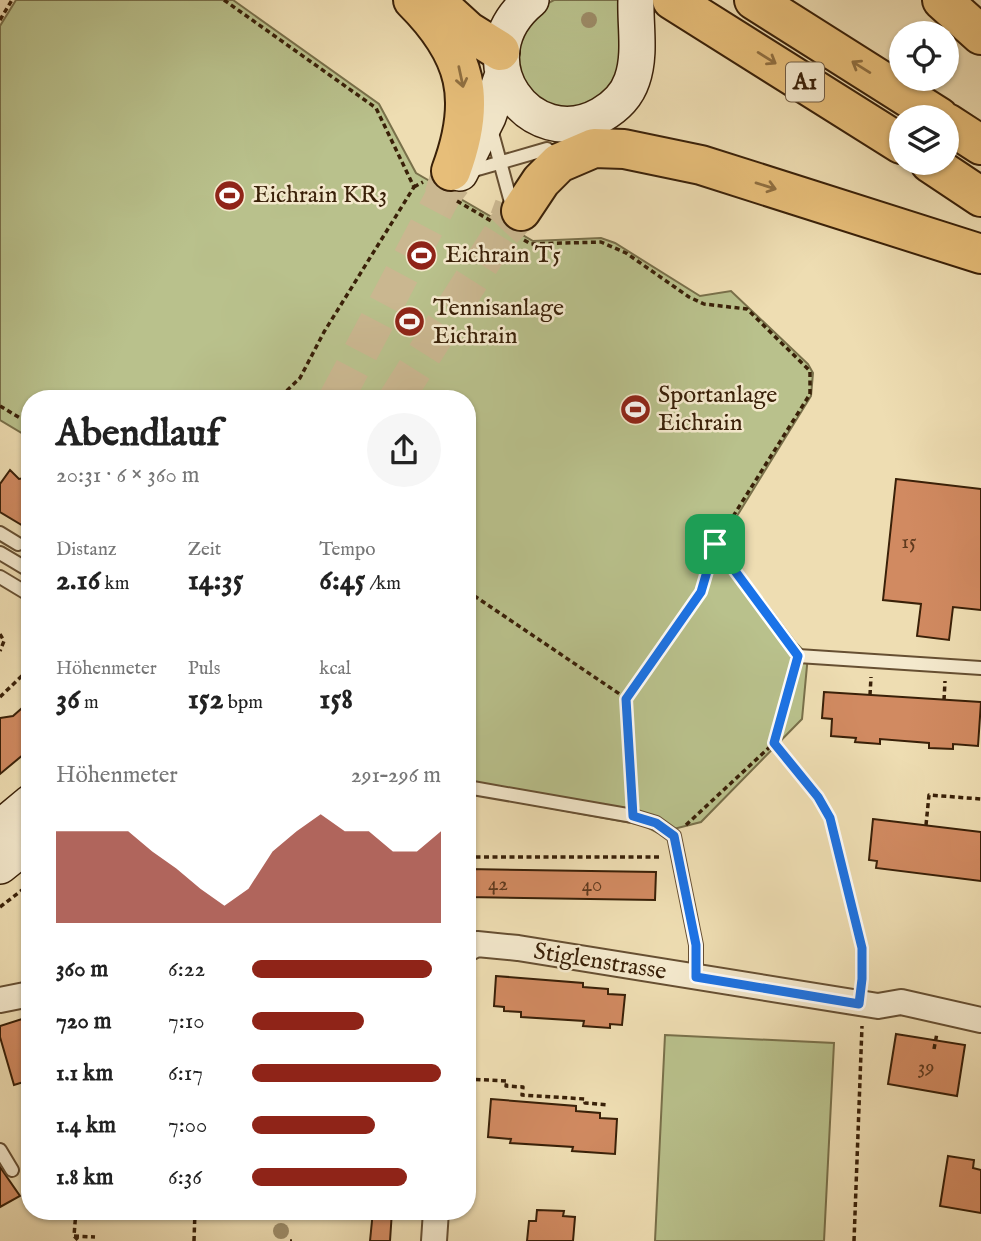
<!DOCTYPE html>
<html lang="de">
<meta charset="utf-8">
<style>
body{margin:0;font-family:"IM FELL English",serif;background:#f6f6f6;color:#222;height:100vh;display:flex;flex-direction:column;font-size:26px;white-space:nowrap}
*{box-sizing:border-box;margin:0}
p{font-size:23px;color:#767676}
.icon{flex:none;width:38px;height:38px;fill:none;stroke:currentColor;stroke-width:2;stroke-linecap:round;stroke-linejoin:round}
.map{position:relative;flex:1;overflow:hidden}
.drawer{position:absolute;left:21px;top:390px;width:455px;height:830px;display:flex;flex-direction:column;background:#fff;border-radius:28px;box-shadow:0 2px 5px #0004}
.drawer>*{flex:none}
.controls{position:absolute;left:889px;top:21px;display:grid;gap:14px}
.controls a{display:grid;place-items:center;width:70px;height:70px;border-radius:50%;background:#fff;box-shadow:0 2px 5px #0004;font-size:35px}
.pin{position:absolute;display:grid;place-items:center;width:60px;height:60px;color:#fff;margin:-30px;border-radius:14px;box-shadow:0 4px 10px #0006}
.round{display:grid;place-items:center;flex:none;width:74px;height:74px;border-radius:37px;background:#f6f6f6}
.overview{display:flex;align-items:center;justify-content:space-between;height:119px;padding:0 35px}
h1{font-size:38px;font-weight:800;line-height:52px}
.figures{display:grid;grid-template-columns:repeat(3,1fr);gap:10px;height:119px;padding:7px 35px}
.figures div{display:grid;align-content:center}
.figures b{font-size:30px;font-weight:800}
.figures small{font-size:19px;font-weight:400}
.figures p{font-size:19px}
.chart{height:196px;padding:14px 35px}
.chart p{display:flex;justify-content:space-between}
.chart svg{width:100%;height:126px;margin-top:7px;fill:#8f2418;opacity:.7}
ul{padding:0 35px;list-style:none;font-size:23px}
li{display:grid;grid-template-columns:112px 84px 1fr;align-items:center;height:52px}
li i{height:18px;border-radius:9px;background:#8f2418}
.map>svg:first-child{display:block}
.green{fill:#b9c18c;stroke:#79704a;stroke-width:2}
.building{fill:#d18a61;stroke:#392008;stroke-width:2}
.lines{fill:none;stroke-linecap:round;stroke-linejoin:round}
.secondary-tunnel{stroke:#cab790;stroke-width:35;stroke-dasharray:35 18;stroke-linecap:butt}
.highway-tunnel{stroke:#cab790;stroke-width:38;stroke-dasharray:38 19;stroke-linecap:butt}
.lane-casing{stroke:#664f32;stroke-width:16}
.street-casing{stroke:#664f32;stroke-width:28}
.secondary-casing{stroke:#392008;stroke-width:38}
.highway-casing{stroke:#392008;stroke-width:42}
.path{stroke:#392008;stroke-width:3.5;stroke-dasharray:5 3.5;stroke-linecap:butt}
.lane{stroke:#f4e9cd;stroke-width:12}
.street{stroke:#f4e9cd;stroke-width:24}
.secondary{stroke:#f4e9cd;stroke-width:35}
.highway{stroke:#e7be79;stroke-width:38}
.tree{fill:#9c8b67}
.oneway{stroke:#906f40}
.route-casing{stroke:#fff;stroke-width:14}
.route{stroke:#1a73e8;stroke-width:9}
.labels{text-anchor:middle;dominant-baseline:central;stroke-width:5;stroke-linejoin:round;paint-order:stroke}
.number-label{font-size:21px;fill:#5f3a1e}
.shield{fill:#f4e9cd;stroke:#715c43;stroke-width:2}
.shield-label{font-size:23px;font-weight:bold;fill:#392008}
.poi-label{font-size:24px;fill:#392008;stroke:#f4e9cd;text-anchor:start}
.street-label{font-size:24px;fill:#392008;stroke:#f4e9cd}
</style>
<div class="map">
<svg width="981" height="1241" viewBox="0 0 981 1241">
<rect width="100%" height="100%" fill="#eeddb2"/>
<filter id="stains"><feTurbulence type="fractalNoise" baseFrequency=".00286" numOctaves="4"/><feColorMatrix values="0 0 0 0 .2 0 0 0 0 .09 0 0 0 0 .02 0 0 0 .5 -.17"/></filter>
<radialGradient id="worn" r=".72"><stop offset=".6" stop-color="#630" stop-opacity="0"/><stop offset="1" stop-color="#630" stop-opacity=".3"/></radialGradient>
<path class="green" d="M16,0H233L379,104L416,173L533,241L601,238L615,243L700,296L731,291L808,364L813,373L811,396L724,537L728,553L796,643L808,655L802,719L701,822L658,833L643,825L467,793V399H30V438L0,420V26Z
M554,0H624L625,63L602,104L550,111L514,75C521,37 516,18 554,0Z
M665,1035L834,1043L824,1241H655Z"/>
<path class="building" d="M10,470L19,479L30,477V530L0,512V484Z
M896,479L981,489V610L953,607L949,640L917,636L921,604L883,600Z
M824,692L981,702L978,746L953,744V749L929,748V743L880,739V744L855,742L856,738L831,736L832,719L822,718Z
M30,701V749L0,774V718L13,716Z
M873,819L981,832V881L876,868L877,861L869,860Z
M467,869L656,872L655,900L467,897Z
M496,976L583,983V987L608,989V994L625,995L622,1025L610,1024V1028L583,1026L584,1021L521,1017V1012L504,1011V1007L494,1006Z
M22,1019L27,1036H30V1080L14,1085L0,1037V1026Z
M896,1034L965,1045L957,1096L888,1084Z
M491,1099L576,1106V1111L600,1113V1118L617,1119L615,1154L572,1151L573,1147L510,1143L511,1139L488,1137Z
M948,1156L974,1160L973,1168L981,1170V1213L940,1206Z
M0,1167L20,1196L0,1207Z
M537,1210L564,1211L563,1216L575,1217L573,1241H527L529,1221H536Z
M373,1211H392L390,1241H370Z"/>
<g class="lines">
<path class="secondary-tunnel" d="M336,399L443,196L460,174
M396,399L503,230L512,206"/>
<path class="highway-tunnel" d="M443,196L451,171
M503,230L521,211"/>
<defs>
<path id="lane" d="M491,129L512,206
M467,172L547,149
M0,533L18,544
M0,553L27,569
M0,577L30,595
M798,656L981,668
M467,787L633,816L656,823L674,836L696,945V977
M0,1150L12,1170"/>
<path id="street" d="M467,949L477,944L518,948L878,1006L901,1002L981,1020
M0,1000L30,994
M434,1241L436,1211"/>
<path id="secondary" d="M531,0C460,58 530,155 601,115C615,107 627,95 632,80C641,55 635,25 636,0
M460,173L488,117L503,74
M0,828L30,803
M0,866L30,842"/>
<path id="highway" d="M413,0C467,54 478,99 451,171
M672,0L901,144
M754,0L939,117
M942,0L981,35
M435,1L468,31L500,51
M947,123L981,145
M930,163L981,197
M521,211L541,181L559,163L594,148L624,149L701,165L981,254"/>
</defs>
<use href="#lane" class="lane-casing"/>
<use href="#street" class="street-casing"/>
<use href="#secondary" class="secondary-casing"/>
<use href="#highway" class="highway-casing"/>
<path class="path" d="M224,0L376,108L414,187L324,332L300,378L278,399
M0,20L12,0
M414,187L423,182
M457,201L493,222
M524,240L531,244L601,242L626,253L689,297L704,304L747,309L810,371V394L715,545L701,592L627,699L632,799
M0,406L30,424
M715,545L788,643
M467,591L627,699
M0,634L4,641L0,651
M870,695L871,677
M0,697L30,668
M944,700L945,681
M774,743L818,797L830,818L862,948V981
M686,825L774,743L794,671
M926,825L929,795L981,799
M467,857H662
M0,907L30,884
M467,1044L473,970
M934,1049L937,1033
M467,1079L507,1081L506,1086L523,1087L522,1095L585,1099V1103L609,1105
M76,1211L74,1236L79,1241
M74,1236L95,1237
M194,1241L195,1211
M290,1241H292
M854,1241L862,1026"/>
<use href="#lane" class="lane"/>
<use href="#street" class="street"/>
<use href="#secondary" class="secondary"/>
<use href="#highway" class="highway"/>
</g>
<g class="tree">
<circle cx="589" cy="20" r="8"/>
<circle cx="281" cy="1231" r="8"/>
</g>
<defs><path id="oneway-shaft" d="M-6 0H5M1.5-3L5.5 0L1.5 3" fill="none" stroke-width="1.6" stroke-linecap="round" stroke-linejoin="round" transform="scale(1.75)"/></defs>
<g class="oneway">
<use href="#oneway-shaft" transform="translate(767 58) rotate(32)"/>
<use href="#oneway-shaft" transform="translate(861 67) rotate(-148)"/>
<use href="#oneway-shaft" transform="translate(461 77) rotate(78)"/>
<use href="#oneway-shaft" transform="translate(766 186) rotate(17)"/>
</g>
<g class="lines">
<defs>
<path id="route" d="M715,544L798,656L774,743L818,797L830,818L862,948V979L859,1004L696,977V945L674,836L656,823L633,816L626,699L701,592Z"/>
</defs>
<use href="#route" class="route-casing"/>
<use href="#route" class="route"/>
</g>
<defs>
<symbol id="stadium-disc" viewBox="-11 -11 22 22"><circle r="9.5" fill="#8f2418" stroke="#f4e9cd"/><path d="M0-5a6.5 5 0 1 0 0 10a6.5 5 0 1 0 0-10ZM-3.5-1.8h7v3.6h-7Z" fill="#fff"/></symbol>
</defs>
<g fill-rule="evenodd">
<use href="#stadium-disc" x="212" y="178" width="35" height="35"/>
<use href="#stadium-disc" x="404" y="238" width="35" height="35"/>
<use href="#stadium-disc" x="392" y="304" width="35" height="35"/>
<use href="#stadium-disc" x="618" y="392" width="35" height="35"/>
</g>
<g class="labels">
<g class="number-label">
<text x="909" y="542">15</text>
<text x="498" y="884">42</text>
<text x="592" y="885">40</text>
<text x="926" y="1067">39</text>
</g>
<rect class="shield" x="786" y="62.5" width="38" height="39" rx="5"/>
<g class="shield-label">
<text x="805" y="82">A1</text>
</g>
<g class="poi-label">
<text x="253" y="195">Eichrain KR3</text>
<text x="445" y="255">Eichrain T5</text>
<text x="433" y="308">Tennisanlage<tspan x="433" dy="28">Eichrain</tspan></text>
<text x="658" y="395">Sportanlage<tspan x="658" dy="28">Eichrain</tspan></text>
</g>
<g class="street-label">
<text transform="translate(600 962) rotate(9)">Stiglenstrasse</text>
</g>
</g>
<rect width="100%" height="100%" filter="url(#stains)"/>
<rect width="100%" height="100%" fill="url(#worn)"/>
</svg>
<div class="controls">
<a><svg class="icon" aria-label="locate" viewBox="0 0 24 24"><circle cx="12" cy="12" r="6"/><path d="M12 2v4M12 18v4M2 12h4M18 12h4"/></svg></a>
<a><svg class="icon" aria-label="layers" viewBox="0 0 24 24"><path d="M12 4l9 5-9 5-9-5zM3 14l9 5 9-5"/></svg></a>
</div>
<div class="pin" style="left:715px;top:544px;background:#1e9e55"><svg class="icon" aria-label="arrive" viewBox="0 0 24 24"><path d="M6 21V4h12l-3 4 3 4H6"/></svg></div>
<section class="drawer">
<div class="overview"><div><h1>Abendlauf</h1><p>20:31 · 6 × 360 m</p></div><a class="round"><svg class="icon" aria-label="share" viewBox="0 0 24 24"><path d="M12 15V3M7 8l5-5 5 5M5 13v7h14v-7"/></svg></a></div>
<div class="figures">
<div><p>Distanz</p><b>2.16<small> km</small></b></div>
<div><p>Zeit</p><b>14:35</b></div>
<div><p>Tempo</p><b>6:45<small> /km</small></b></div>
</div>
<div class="figures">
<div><p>Höhenmeter</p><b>36<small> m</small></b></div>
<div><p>Puls</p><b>152<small> bpm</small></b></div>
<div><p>kcal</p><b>158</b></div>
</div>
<div class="chart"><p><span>Höhenmeter</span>291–296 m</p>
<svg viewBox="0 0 160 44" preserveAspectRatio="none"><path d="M0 44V12L10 12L20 12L30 12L40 19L50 25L60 32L70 38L80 32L90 19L100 12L110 6L120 12L130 12L140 19L150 19L160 12V44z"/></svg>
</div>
<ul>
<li><b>360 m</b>6:22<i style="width:95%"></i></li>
<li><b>720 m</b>7:10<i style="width:59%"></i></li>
<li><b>1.1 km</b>6:17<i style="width:100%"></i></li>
<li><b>1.4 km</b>7:00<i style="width:65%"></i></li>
<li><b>1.8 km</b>6:36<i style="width:82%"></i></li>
</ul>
</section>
</div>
